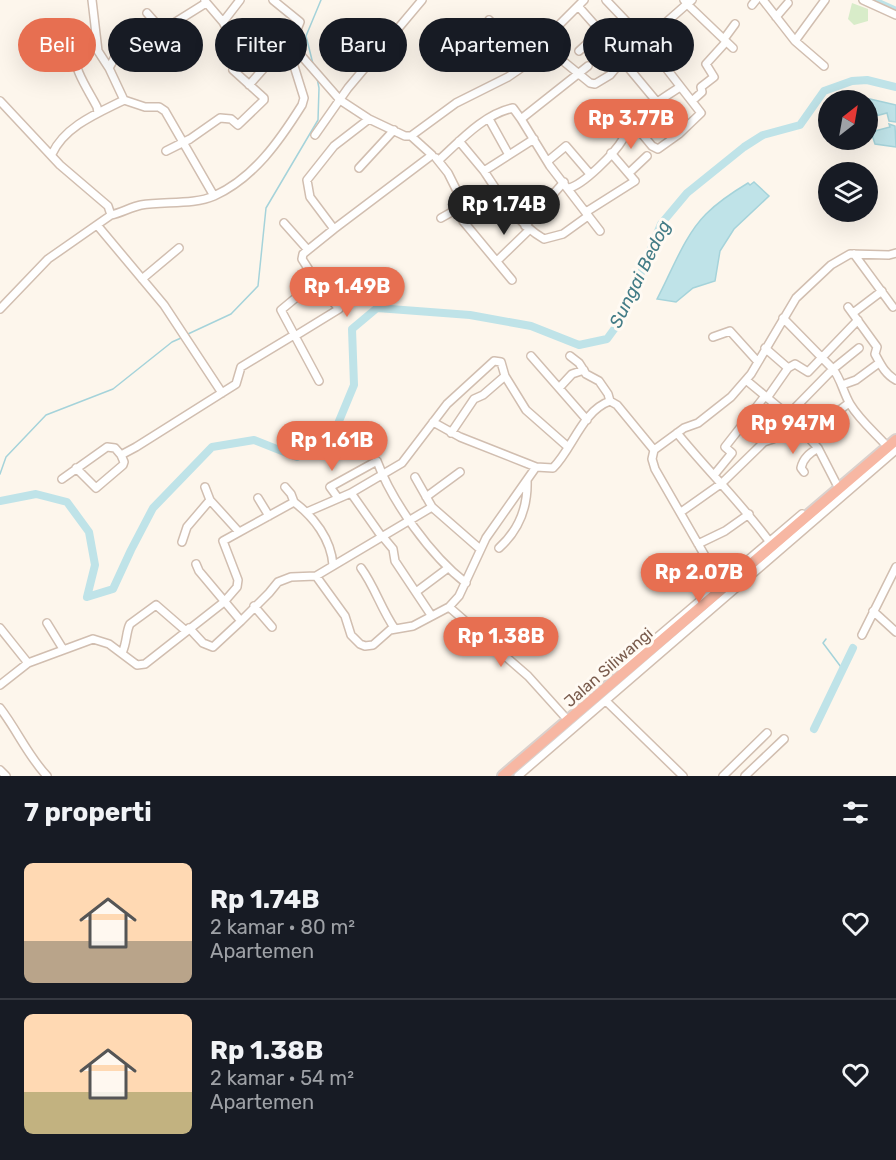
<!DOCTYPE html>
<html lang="id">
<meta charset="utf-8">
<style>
body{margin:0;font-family:Rubik,sans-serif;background:#242831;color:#f1f3f6;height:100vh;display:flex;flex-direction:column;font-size:22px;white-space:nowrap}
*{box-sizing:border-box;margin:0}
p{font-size:20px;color:#9ea1a6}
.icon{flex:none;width:33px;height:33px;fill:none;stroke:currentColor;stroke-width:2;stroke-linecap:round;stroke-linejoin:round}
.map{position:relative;height:776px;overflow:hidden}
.drawer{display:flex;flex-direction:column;background:#171b24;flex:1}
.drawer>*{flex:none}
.hud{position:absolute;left:18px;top:18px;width:861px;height:54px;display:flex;gap:12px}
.needle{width:39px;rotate:31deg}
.tools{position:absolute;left:818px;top:90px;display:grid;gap:12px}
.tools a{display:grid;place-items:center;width:60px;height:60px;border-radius:50%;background:#171b24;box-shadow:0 6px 24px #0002;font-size:30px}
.price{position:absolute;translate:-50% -51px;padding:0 14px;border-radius:21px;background:#e76f51;color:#fff;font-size:20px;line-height:39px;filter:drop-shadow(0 2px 3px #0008)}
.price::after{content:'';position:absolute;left:50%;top:36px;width:18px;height:14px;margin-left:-9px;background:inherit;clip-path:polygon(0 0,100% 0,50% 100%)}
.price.active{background:#222;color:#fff}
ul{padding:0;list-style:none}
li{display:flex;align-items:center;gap:18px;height:150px;padding:0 24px}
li+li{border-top:2px solid #363941}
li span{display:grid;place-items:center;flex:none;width:168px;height:120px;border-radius:9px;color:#555}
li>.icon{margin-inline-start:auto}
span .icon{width:72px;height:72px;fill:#fffc;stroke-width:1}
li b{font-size:26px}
h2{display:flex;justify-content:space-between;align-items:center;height:72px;padding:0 24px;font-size:26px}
.tag{padding:0 21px;border-radius:27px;background:#171b24;box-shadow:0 6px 24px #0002;font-size:21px;line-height:54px}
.tag.active{background:#e76f51;color:#fff}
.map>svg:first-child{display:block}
.green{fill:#d8ecc9}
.water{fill:#bfe3e8;stroke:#a5d3da;stroke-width:1.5}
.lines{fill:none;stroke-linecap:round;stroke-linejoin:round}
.stream{stroke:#a5d3da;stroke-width:1.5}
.canal{stroke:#bfe3e8;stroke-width:4.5}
.river{stroke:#bfe3e8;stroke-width:8}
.minor-casing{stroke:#d1beb0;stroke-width:10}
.highway-casing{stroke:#dad1cd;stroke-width:14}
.minor{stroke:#fff;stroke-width:7}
.highway{stroke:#f7b7a3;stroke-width:10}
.labels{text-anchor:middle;stroke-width:6;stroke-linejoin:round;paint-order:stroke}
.street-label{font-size:16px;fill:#7a5c4d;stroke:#fffaf3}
.water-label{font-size:18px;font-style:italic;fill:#437c86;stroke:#fffaf3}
</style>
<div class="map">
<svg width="896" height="776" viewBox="0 0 896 776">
<rect width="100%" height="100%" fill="#fdf6ec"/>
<path class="green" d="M852 3 868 9V21L854 25 848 19Z"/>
<path class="water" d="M870 99 896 105V122L889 121 887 113 868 118 867 100H865Z
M889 124 895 126 896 147 875 144 871 132 890 127Z
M754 182 769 196 734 229 720 251 715 281 693 288 676 302 657 299C672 271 684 236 706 214 719 201 733 192 748 183L750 185Z"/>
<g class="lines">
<path class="stream" d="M313 64 306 36 321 0
M188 334 231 314 258 286 266 208 318 120 319 88 317 78
M0 474 6 457 46 415 113 389 172 342 181 338
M826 639 823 643 841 667"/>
<path class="canal" d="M876 0 896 9"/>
<path class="river" d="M0 501 36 494 67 502 89 532 95 565 87 597 113 589 131 550 153 508 212 447 254 440 297 457 332 438 354 385 352 329 377 308 470 315 531 326 579 345 607 339 623 317 661 224 687 193 744 147 763 135 800 125 824 91 852 81 867 80 896 87
M814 729 853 648"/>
<defs>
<path id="minor" d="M92 0 98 51 109 68
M684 0 687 4 692 0
M763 0 795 41 824 66
M863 0 896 15
M205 1 223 22 234 43 245 53
M206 3 166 28 141 37 115 57 109 68 124 100 145 107H159L165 111 214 196
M752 5 756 0
M578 6 624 58
M147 13 162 30
M776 17 788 3
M489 20 529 60
M223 22 240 0
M95 36 75 50C72 68 89 91 97 107L98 113
M724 39 735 24
M795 41 825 0
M541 43 590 83 595 84 610 75 624 58 645 41 606 0
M579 51 601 31
M622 60 657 102
M249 85 281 49
M0 101 60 165 108 206 111 215 48 259 0 309
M692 101 702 92 701 87 714 77 706 64 726 42
M489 119 509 155
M521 119 550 166 600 231
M633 123 652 146 658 149 679 134 701 113 645 41 687 4 733 48
M315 135 348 88 422 0
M459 141 484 171 534 139
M166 151 190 139 220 118 231 119 238 125 264 100V98L233 70 245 53C261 48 284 45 299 53L340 100 369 119 405 136H411L456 103 508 77 524 66 541 43 584 0
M52 154C65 126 98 113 124 100
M436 158 448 173 458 193 457 209 463 221 512 280
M439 160C460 141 484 114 513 108L521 119 588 66
M548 161 566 146 590 174
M359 168 394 130
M484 171C501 197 517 223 544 239L563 234 588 216
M629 173 647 156
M569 188C583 185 615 153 623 139 626 136 626 130 629 127 642 111 663 98 680 87
M586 212 635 181 611 153
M111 215C121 213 131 207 141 205 163 201 194 205 214 196 254 178 280 140 302 105L304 98 289 50 300 22 273 0
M441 218 457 209
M463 221 499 193
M284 223 308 250
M97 225 164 305 222 393
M525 226 564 182
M334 229 310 197 307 180 334 146 369 119
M854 254 893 307
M497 261 529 230
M142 279 179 248
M848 307 877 347 875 354C881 365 885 374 896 380
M853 313 882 291
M783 318 833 369C841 379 843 392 850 404 859 419 873 431 885 444
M295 336 339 309 316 281
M713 337 730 331 758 362
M765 348 788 368 795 364 808 372 858 320
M531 356 587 420
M570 356 579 363 586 374 599 381 608 394 610 401 617 405 654 450
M746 380 788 415 818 448 837 485
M319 381 281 310 316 281 302 259 303 254 334 229 432 155 411 136
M842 385 856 380 879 363
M559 388 572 374 584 370
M767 398 788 368
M788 415 833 369 859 348
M829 418 849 403
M433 422 460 437 536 467
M451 433 474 399 483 395 505 376
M677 433C707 470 741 503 769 541
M654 450 684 428 698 423 731 397 751 374 796 298 831 265 850 254 889 255 896 253
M654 450 652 459 655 469 720 582
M76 468 96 488 123 465 124 462 121 455
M804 472 801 468C803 458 810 453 818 448
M714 475 732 453 725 447 765 396
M415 477 432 507
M62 479 107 447 115 448 121 455 136 447 236 384 241 367 294 335
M205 487 210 500 239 532
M285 487 291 494 294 502
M351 493 382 537
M426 497 460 472
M258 498 269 516
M338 498 330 487 377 461C392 502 431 556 466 583
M307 512 351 493 402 463 447 404 494 361 501 362 505 376 526 410 568 447
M681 512 722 483 764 442 773 439 792 419
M383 537 393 549 395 561 431 615
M182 542 187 527 210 500
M698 544 725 531 749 514
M499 548C519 530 528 507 527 480
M196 564 199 571 241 621 269 593 278 582 291 577 316 576 432 507 480 549
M361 568C375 587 381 609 395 629
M316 576 345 616 351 635 360 644 365 646 373 645 390 630 413 626 449 607 459 596 486 538 536 467 553 468C573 448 582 411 610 401
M416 592 448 568
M254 606 272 627
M449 607 528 676 565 717
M873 611 896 632
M47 623 63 649
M0 628 28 663
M189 628 203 643 213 647 241 621
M862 635 896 567
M122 653C127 643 126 631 130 624L156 605 186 631
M621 668 802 514
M0 685 28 663 93 639 109 644 137 665 145 664 224 602 237 587 238 580 223 541 294 502C314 517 331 539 333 565
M606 701 683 776
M0 708C17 730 28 756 47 776
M0 770 6 776
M518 776 896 450
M723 776 767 733
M745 776 784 739"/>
<path id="highway" d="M503 776 896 440"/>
</defs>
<use href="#minor" class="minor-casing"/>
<use href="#highway" class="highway-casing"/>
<use href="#minor" class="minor"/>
<use href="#highway" class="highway"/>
</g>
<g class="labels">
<g class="street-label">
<text transform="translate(608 667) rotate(-41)" y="6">Jalan Siliwangi</text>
</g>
<g class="water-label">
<text transform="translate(640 274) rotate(-64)" y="6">Sungai Bedog</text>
</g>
</g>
</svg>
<div class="tools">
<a><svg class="needle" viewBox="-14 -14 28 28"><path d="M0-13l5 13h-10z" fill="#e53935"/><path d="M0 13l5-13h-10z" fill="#9ea1a6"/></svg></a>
<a><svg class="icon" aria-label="layers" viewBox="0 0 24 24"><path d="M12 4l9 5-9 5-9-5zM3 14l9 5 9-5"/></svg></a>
</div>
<b class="price" style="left:631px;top:150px">Rp 3.77B</b>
<b class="price active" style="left:504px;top:236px">Rp 1.74B</b>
<b class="price" style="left:347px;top:318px">Rp 1.49B</b>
<b class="price" style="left:793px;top:455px">Rp 947M</b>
<b class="price" style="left:332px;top:472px">Rp 1.61B</b>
<b class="price" style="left:699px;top:604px">Rp 2.07B</b>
<b class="price" style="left:501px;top:668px">Rp 1.38B</b>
<div class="hud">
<a class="tag active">Beli</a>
<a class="tag">Sewa</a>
<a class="tag">Filter</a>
<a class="tag">Baru</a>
<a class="tag">Apartemen</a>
<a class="tag">Rumah</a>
</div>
</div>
<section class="drawer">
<h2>7 properti<svg class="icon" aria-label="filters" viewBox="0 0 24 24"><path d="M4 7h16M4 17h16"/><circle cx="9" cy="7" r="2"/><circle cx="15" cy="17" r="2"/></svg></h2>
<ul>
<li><span style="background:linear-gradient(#ffd9b3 65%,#b9a48a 0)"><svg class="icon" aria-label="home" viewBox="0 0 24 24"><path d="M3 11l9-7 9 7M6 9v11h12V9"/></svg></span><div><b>Rp 1.74B</b><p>2 kamar · 80 m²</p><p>Apartemen</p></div><svg class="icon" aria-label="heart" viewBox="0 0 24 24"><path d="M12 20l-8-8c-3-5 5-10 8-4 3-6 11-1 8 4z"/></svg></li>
<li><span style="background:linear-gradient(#ffd9b3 65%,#c2b280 0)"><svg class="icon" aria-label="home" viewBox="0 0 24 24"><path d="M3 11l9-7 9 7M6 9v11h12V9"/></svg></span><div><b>Rp 1.38B</b><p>2 kamar · 54 m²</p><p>Apartemen</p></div><svg class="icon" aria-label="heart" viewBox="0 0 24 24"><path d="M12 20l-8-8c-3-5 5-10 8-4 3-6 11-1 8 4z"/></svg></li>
</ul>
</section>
